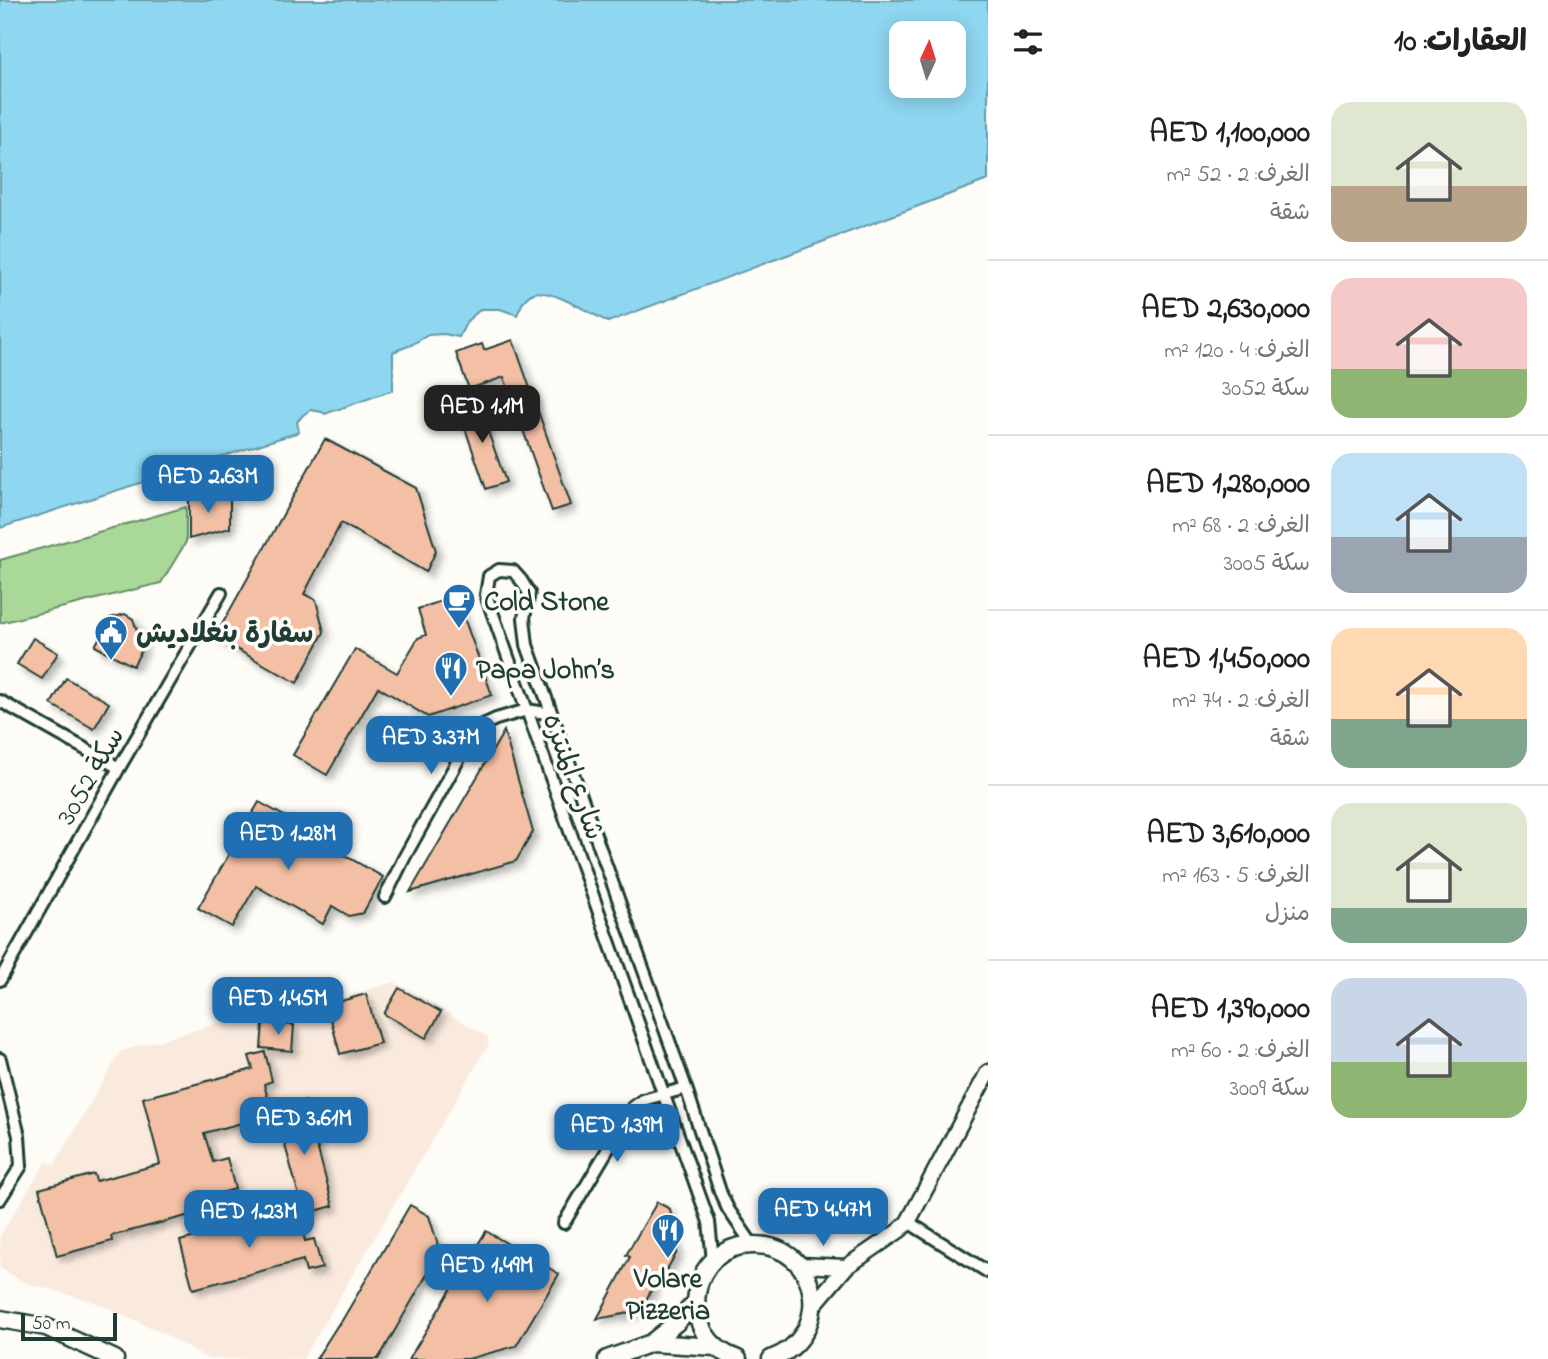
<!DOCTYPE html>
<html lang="ar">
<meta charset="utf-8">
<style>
body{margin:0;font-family:"Indie Flower","Playpen Sans Arabic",sans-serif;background:#f6f6f6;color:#202124;direction:rtl;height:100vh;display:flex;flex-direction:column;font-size:26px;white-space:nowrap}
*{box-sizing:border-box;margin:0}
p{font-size:23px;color:#757577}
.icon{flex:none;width:38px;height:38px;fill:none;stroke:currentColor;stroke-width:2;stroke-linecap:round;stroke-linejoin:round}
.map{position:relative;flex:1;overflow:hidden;direction:ltr}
.sheet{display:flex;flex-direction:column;background:#fff;width:560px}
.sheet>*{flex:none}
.needle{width:46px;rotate:4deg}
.fabs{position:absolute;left:889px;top:21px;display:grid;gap:14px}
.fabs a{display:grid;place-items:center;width:77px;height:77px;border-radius:14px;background:#fff;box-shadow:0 4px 18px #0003;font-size:35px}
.scale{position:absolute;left:21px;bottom:18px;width:96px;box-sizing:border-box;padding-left:7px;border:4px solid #1f3d34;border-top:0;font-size:19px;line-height:24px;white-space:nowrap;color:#1f3d34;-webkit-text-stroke:5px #fdfcf7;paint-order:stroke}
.price{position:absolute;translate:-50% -60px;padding:0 16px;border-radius:14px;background:#1f6fb2;color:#fff;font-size:23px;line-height:46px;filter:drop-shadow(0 2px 4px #0008)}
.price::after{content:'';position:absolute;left:50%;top:42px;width:21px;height:16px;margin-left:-10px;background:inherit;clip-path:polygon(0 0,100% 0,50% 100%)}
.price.selected{background:#222;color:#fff}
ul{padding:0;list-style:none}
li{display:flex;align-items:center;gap:21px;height:175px;padding:0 21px}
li+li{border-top:2px solid #e0e0e0}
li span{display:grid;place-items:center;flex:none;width:196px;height:140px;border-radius:21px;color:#555}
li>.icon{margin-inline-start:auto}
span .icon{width:84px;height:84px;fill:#fffc;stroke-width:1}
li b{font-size:30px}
h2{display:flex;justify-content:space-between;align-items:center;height:84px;padding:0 21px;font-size:30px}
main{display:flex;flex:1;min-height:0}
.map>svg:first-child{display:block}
.built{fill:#faeade}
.green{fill:#a9d898;stroke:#648a66;stroke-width:2}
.water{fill:#8fd6f0;stroke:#6299a5;stroke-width:2;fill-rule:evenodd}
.building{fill:#f4c0a5;stroke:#1f3d34;stroke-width:2;filter:url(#shadow)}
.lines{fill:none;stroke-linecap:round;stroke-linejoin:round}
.minor-casing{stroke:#1f3d34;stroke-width:16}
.tertiary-casing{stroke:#1f3d34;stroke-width:19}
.secondary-casing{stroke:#1f3d34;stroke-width:21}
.minor{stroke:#fdfcf7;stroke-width:10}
.tertiary{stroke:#fdfcf7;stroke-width:14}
.secondary{stroke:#fdfcf7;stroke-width:16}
.labels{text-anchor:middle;stroke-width:7;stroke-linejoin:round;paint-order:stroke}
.poi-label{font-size:28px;font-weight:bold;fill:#1f3d34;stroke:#fdfcf7;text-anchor:start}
.street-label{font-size:28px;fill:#1f3d34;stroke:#fdfcf7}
</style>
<main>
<section class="sheet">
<h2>العقارات: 10<svg class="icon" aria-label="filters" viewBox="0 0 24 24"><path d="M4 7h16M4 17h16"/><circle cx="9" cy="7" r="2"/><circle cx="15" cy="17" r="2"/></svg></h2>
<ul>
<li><span style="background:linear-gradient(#dfe7d0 60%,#b9a48a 0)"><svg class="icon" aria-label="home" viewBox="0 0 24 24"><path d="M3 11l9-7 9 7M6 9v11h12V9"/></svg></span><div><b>AED 1,100,000</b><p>الغرف: 2 · 52 m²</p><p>شقة</p></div></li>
<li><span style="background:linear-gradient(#f6c9c9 65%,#8fb573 0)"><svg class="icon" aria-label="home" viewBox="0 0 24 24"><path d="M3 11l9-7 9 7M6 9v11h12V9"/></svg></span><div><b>AED 2,630,000</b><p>الغرف: 4 · 120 m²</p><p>سكة 3052</p></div></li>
<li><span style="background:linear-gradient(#bfe0f5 60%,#9aa5b1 0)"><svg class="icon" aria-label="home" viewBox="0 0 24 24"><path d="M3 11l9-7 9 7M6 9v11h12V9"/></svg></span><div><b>AED 1,280,000</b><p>الغرف: 2 · 68 m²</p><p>سكة 3005</p></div></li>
<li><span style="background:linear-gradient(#ffd9b3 65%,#7fa58c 0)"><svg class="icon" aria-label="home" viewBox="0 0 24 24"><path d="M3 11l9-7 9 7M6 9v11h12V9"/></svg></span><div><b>AED 1,450,000</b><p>الغرف: 2 · 74 m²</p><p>شقة</p></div></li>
<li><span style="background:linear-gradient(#dfe7d0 75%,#7fa58c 0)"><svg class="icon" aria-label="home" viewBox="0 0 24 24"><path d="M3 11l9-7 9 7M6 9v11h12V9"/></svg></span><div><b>AED 3,610,000</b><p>الغرف: 5 · 163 m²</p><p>منزل</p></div></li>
<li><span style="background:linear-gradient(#c9d6e8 60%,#8fb573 0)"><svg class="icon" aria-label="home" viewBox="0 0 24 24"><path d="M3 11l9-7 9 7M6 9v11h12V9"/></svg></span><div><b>AED 1,390,000</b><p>الغرف: 2 · 60 m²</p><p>سكة 3009</p></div></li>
</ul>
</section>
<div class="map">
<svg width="988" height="1359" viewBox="0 0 988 1359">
<defs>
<filter id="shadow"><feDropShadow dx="5" dy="5" stdDeviation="3.5" flood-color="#0004"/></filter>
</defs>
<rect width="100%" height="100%" fill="#fdfcf7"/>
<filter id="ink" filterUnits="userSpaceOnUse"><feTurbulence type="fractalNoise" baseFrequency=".0143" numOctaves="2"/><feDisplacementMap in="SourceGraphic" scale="14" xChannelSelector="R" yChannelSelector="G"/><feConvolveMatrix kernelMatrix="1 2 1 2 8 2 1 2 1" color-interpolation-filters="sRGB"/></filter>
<g filter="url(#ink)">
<path class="built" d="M395 982 488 1037 489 1044 303 1359H208L159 1331 94 1302 23 1282 0 1268V1236L46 1161 54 1165 121 1051 291 1003 299 1009Z"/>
<path class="green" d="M186 507V542L161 583 0 623V560Z"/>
<path class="water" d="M0 0H988V180L608 322C592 314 550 288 534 293 524 296 521 307 517 315L500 309H481L467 321 459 337 444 334 428 335 411 345 393 352V390L325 414 322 412 310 410 303 415 297 422 299 432 0 528ZM901 33H954V86H901Z"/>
<path class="building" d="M513 340 571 505 552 511 504 377 469 389 456 353 482 344 484 350Z
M477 401 506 482 486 489 458 408Z
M325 439 416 488 436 551 426 572 341 523 304 594 316 600 324 632 297 683 215 637Z
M189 492 230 499V528L189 539Z
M456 596 492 695 428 717 378 687 327 775 293 755 355 649 397 673 418 638 426 635 418 609Z
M125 614 133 619 143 648 133 666 95 646 110 618Z
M33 638 58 653 42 679 17 664Z
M66 678 109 703 94 729 51 704Z
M504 731 533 832 516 861 410 892Z
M259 802 293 821 291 825 383 877 363 913 349 916 332 906 323 924 256 886 232 927 198 908Z
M399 988 441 1012 426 1038 384 1014Z
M366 994 380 1043 340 1054 327 1005Z
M263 1023 294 1025 292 1051 261 1048Z
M265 1052 272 1081 264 1084 272 1115 204 1133 213 1162 227 1158 235 1189 221 1193 224 1206 111 1236 112 1241 57 1256 39 1189 94 1174 96 1181 160 1164 143 1098 253 1069 249 1056Z
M305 1101 333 1206 304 1214 275 1109Z
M657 1202 670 1209 677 1252 663 1276 660 1274 640 1311 597 1319 630 1257 626 1255Z
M410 1205 429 1216 440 1252 383 1351 378 1359H316L339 1323 340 1324Z
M297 1210 305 1241 314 1239 322 1268 306 1272 303 1260 193 1289 180 1241Z
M486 1231 559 1274 516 1346 468 1359H409Z"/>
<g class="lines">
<defs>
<path id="minor" d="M0 701 119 768
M385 897 404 858 472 735 483 725 496 719 527 710 552 714
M0 980 119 768 221 593
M0 1059 19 1136 21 1166 0 1199
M908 1222 988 1272
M564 1223 633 1107 643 1100 686 1088
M713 1261 709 1222 486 595 489 576 499 570 513 571 521 580 529 593 524 618 527 645 686 1088 721 1194 728 1209 752 1244"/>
<path id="tertiary" d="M799 1265 846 1267
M813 1306 846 1267 900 1230 908 1222 988 1072"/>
<path id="secondary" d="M0 1319 46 1327 115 1359
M651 1343 716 1347
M607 1359 651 1343 676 1323 695 1303
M738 1359C674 1338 687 1244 754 1245 821 1245 835 1336 771 1359"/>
</defs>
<use href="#minor" class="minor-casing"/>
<use href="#tertiary" class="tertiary-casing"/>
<use href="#secondary" class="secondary-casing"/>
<use href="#minor" class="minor"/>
<use href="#tertiary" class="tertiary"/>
<use href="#secondary" class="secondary"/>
</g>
</g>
<defs>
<symbol id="cafe-pin" viewBox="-11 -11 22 30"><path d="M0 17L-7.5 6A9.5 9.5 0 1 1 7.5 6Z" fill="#1f6fb2" stroke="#fdfcf7"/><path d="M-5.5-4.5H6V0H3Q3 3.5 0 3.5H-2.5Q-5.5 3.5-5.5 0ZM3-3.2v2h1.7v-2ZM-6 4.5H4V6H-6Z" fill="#fff"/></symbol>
<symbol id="civic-pin" viewBox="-11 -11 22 30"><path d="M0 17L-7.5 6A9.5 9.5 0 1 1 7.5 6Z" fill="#1f6fb2" stroke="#fdfcf7"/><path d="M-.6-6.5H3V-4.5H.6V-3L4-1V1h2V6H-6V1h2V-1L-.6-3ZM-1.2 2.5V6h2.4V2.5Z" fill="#fff"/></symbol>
<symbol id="restaurant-pin" viewBox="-11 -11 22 30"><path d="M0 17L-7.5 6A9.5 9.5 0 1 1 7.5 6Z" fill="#1f6fb2" stroke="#fdfcf7"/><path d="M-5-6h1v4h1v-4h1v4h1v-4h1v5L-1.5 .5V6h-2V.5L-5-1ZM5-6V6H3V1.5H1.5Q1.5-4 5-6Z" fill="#fff"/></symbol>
</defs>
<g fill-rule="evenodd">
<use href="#cafe-pin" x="440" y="581" width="38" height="52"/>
<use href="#civic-pin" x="92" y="613" width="38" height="52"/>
<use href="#restaurant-pin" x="432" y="649" width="38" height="52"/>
<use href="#restaurant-pin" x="649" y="1211" width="38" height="52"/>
</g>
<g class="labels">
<g class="poi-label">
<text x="484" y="610">Cold Stone</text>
<text x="136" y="642">سفارة بنغلاديش</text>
<text x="476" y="678">Papa John’s</text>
<text x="668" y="1287" text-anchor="middle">Volare<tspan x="668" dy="32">Pizzeria</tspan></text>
</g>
<g class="street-label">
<text transform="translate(89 775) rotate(-60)" y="10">سكة 3052</text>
<text transform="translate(575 776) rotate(70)" y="10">شارع المنتزه</text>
</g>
</g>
</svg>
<div class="fabs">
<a><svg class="needle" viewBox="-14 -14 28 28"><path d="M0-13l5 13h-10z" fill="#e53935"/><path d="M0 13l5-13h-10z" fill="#757577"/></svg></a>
</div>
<div class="scale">50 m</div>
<b class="price selected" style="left:482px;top:445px">AED 1.1M</b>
<b class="price" style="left:208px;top:515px">AED 2.63M</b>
<b class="price" style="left:431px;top:776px">AED 3.37M</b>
<b class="price" style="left:288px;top:872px">AED 1.28M</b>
<b class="price" style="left:278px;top:1037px">AED 1.45M</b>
<b class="price" style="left:304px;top:1157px">AED 3.61M</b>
<b class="price" style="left:617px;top:1164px">AED 1.39M</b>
<b class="price" style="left:823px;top:1248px">AED 4.47M</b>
<b class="price" style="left:249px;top:1250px">AED 1.23M</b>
<b class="price" style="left:487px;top:1304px">AED 1.49M</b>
</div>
</main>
